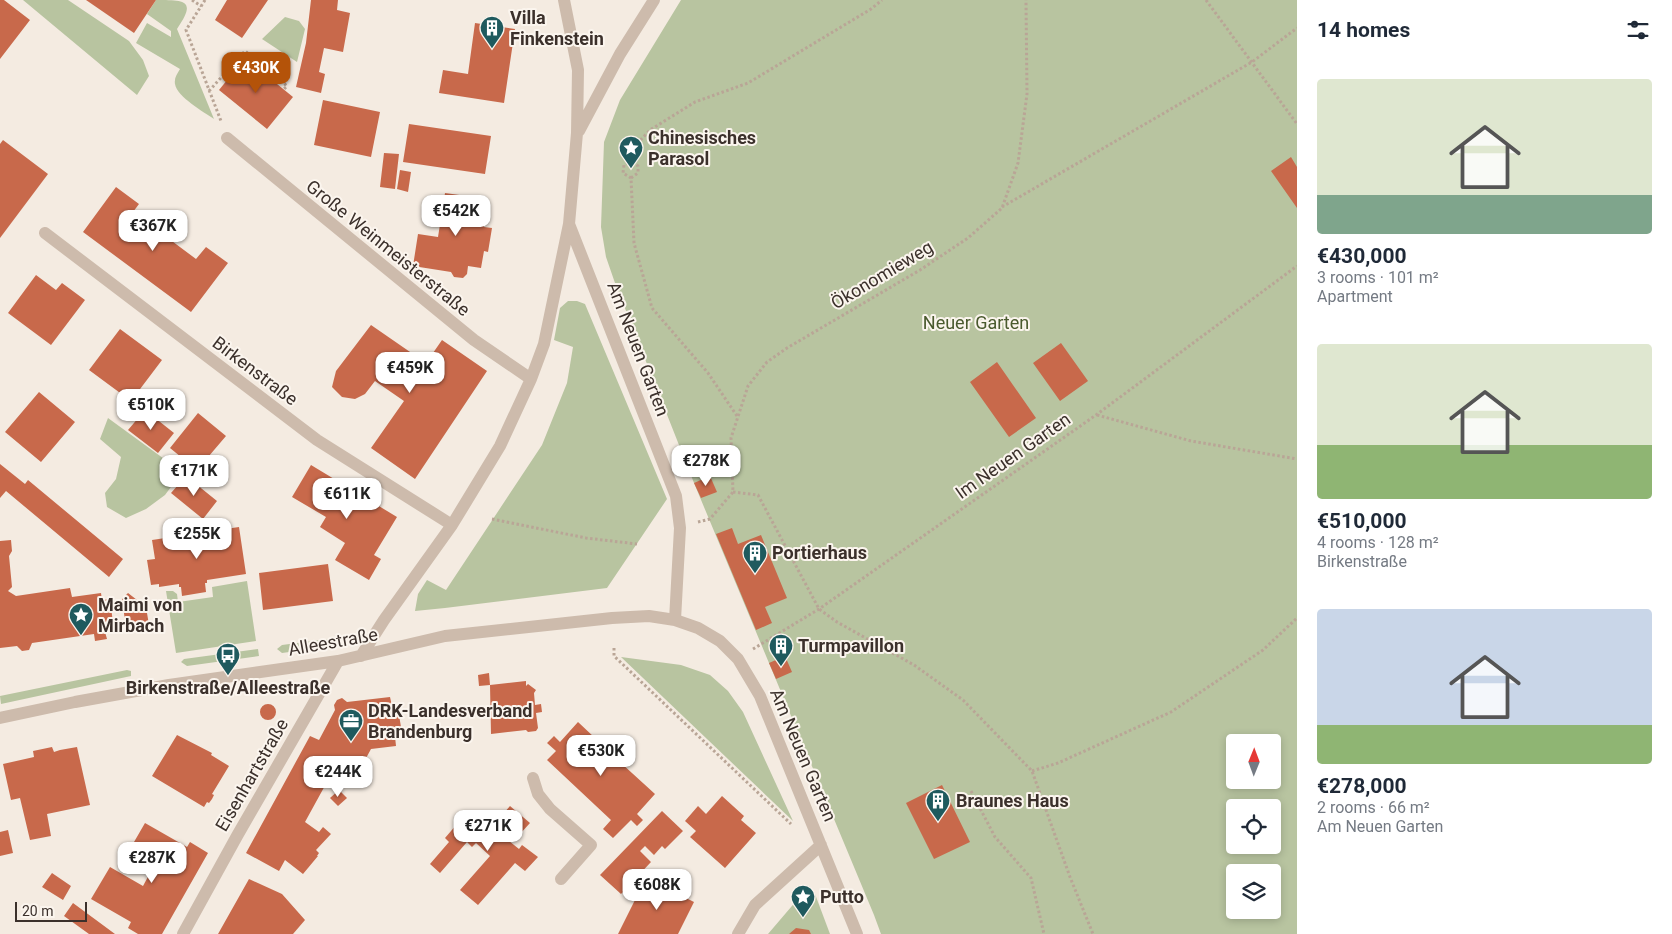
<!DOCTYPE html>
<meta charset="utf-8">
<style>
body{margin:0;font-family:Roboto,sans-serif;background:#f6f6f7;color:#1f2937;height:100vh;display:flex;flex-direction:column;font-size:19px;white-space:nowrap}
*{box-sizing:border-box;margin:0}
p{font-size:16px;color:#747a83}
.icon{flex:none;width:28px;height:28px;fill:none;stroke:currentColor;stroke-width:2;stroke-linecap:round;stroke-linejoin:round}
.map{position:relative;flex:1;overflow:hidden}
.panel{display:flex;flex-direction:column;background:#fff;width:375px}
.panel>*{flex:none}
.needle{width:32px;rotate:1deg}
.buttons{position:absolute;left:1226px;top:734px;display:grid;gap:10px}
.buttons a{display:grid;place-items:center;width:55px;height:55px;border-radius:5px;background:#fff;box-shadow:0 2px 8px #0003;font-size:25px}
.scale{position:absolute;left:15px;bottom:12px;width:72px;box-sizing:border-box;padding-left:5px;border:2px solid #3b302b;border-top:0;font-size:14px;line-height:18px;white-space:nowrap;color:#3b302b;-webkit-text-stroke:4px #fbf5ee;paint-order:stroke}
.price{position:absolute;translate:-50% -42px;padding:0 11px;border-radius:10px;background:#fff;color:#222;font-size:16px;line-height:32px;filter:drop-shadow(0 1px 2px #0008)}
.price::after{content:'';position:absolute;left:50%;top:30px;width:15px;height:11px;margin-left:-8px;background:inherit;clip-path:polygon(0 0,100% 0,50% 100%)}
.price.on{background:#b45309;color:#fff}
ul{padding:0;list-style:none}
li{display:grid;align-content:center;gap:10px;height:265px;padding:0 20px}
li span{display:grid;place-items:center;height:155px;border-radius:5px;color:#555}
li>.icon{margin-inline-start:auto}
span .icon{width:90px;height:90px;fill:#fffc;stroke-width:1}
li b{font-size:21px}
h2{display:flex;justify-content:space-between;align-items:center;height:60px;padding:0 20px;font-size:21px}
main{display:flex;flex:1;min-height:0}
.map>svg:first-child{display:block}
.green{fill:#b8c4a0;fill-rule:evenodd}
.building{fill:#c8694b}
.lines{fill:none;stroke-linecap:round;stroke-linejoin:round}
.path{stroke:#b9a596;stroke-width:3;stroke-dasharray:2.5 2.5;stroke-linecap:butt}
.minor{stroke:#cdbbac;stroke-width:12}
.labels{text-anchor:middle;stroke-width:4;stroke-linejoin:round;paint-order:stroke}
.poi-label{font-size:18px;font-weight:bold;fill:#3b302b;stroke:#fbf5ee;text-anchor:start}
.street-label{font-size:18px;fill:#3b302b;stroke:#fbf5ee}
.park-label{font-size:18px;fill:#4a5a2e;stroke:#fbf5ee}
</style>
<main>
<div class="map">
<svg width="1297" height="934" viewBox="0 0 1297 934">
<rect width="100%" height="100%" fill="#f4ebe1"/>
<path class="green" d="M23 0H68L129 41 143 60 149 76 137 95Z
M156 0C185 0 197 0 177 29L214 119C204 112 177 97 175 84 174 78 177 74 180 69L136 43 147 23 171 37V31L147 14Z
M681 0H1297V934H881L874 915 694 483 615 283 606 257 601 227 604 142 620 100ZM1235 742H1272V780H1235ZM1235 808H1272V845H1235ZM1235 872H1272V910H1235Z
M285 17 299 21 305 29 297 62 262 39Z
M568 301H577L585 304 667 499 607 588 445 608 415 611 418 594 427 580 446 590 542 445 567 383 573 347 554 340 560 308Z
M108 418 182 472 165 495 146 509 126 518 107 507 105 493 116 479 121 457 100 439Z
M247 581 256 641 176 653 166 591H173L177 594 178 602 213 597 212 587Z
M335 638 338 639V643L334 646 282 653 277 649 282 645Z
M258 649 259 656 187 666 181 662 184 659Z
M621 657 681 665 710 675 728 691 743 712 793 821Z
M127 670 131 671V676L1 704 0 696Z
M807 892 815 894 830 934H768L803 893Z"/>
<path class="building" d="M0 0H4L30 20 0 59Z
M86 0H156L134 33Z
M227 0H268L242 38 215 20Z
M311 0H338L337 10 350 13 343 52 324 48 319 72 325 74 321 93 296 87 306 43Z
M475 23 515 29 504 103 439 93 443 70 468 74Z
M245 58 293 97 267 129 219 90Z
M323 100 380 112 371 157 314 145Z
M409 124 491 136 485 174 403 162Z
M3 140 48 174 0 238V144Z
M384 153 399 154 395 189 380 187Z
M1291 157 1297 167V208L1271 171Z
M400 170 411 172 408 192 397 189Z
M116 187 139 204 133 212 196 259 206 247 228 263 191 312 83 232Z
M445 193 488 199 484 227 492 228 488 252 484 251 481 268 468 266 467 274 463 278 454 277 451 272 413 266 418 234 438 237Z
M36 275 56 290 62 283 85 300 51 345 8 313Z
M371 325 426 363 442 340 487 371 415 479 371 448 404 401 375 381 365 394 355 399 342 397 332 387 336 371Z
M120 329 162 360 131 401 89 370Z
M1061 343 1088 381 1060 401 1033 363Z
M997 362 1036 418 1009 437 970 382Z
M39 392 75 422 41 462 5 432Z
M145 410 174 433 158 453 128 430Z
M198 413 226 436 197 470 170 448Z
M0 464 25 484 28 480 123 559 109 577 6 491 0 498Z
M311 465 397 517 374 555 381 559 369 580 335 560 345 543 320 527 326 517 292 497Z
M186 476 217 501 203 519 171 493Z
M710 476 717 492 701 498 694 483Z
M239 527 246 574 207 580V583H205L206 592 182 596 181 587H179V584L159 587V584L151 585 147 560 155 559 152 540Z
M732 528 738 544 761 535 787 598 765 607 772 623 756 630 716 534Z
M11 540 12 551 9 556 12 587 8 591 16 596 70 588 72 597 101 593 102 600 110 599 114 631 105 632 107 639 95 641 94 634 32 643 29 650 22 651 17 646 0 648V541Z
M328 564 333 601 263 610 259 573Z
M128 593 146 607 149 625 126 628 122 599Z
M785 656 792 672 776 679 769 663Z
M489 673 490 685 479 686 478 675Z
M526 681V686L528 684 536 690 534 693 535 705 541 704 542 712 536 713 538 728 536 731 528 732 526 730 491 734 490 685Z
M390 697 392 706V716L399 715 401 727H394L396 746 371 749 352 784 333 771 305 822 319 832 323 827 331 834 316 850 319 853 317 856H318L303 874 285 860 279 871 246 853 310 736 319 740 335 710 334 705 337 700 342 698 347 702Z
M260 712a8 8 0 1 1 16 0a8 8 0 1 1-16 0Z
M578 722 611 753 617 748 627 757 621 763 655 794 637 814 643 820 637 826 631 820 613 838 603 829 611 820 547 760 556 751 547 743 554 736 560 742Z
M177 735 212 753 211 755 229 766 212 794 214 795 212 799 209 803 207 802 204 807 152 776Z
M52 747 54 752 60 750 77 747 90 805 47 814 51 836 30 840 20 798 11 800 3 764 34 757 33 751Z
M942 785 970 842 934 859 906 803Z
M339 790 347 798 338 806 330 798Z
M722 796 744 816 741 820 756 833 725 868 690 837 696 831 685 821 698 806 706 814Z
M510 806 530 823 519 835 516 833 509 841 519 849 522 845 538 857 525 871 515 863 478 905 460 890 490 856 476 843 472 847 467 842 440 873 430 864 449 842 445 838 463 817 484 836Z
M662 811 683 831 665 849 662 846 654 855 645 846 640 851 651 862 621 894 600 875Z
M145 823 187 847 190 842 208 853 162 934H138L128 928 131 922 91 899 110 867 143 886 150 873 145 867 150 858 158 859 161 853 145 844 143 848 134 842Z
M8 830 13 853 0 856V832Z
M52 873 71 886 63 900 42 887Z
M646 878 694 902 678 934H618Z
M249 879 282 894 305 920 293 934H218Z
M73 903 115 934H89L64 916Z
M796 928 809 930 811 934H789Z"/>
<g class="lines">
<path class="path" d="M192 0 201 6
M205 0 186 30 221 121
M1206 0 1297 124
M209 91 245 51 287 86 284 89
M631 178 638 173V166L632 161
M1002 207 1252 62 1297 28
M1097 415 1191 441 1297 459
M737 416 708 373 652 308 634 243 631 178 623 173 624 165 632 161 635 146 650 130 695 102 748 83 871 9 882 0
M733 492 758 495 819 609 837 622 914 665 963 700 1032 771 1070 877 1093 934
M492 519 586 538 637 544
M698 522 710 519 733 492 731 438 748 386 767 362 787 348 920 270 968 238 1002 208 1018 163 1027 94 1026 0
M614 648V656L791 824
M753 649 819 609 1096 415 1297 266
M1032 771 1058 763 1171 712 1263 650 1297 618
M971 791 995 837 1031 878 1044 934"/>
<path class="minor" d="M579 131 620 54 654 0
M227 138 474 340 531 379
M569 224 676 496 680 528 675 620
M45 233 317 440 452 525
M361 656 384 620 452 525 500 446 531 379 544 344 569 224 577 133 578 70 564 0
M0 718 75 702 169 685 338 661 445 636 612 618 649 616 675 620 698 628 720 641 738 659 760 696 857 934
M533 778 538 794 550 809 591 845 561 879
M183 934 237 836 338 661
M738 934 755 905 821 845"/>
</g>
<defs>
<symbol id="building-pin" viewBox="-11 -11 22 30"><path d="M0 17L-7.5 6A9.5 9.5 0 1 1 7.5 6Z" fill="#1f5a5e" stroke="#fbf5ee"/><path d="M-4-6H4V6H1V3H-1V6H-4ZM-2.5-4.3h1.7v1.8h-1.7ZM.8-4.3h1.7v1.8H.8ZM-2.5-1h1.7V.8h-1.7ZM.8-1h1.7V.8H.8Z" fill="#fff"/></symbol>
<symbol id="sight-pin" viewBox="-11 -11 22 30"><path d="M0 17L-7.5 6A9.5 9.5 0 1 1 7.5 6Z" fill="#1f5a5e" stroke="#fbf5ee"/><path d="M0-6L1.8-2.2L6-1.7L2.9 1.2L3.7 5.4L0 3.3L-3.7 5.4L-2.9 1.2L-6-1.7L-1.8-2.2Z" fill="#fff"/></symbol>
<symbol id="bus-pin" viewBox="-11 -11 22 30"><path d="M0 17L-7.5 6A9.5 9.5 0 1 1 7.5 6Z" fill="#1f5a5e" stroke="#fbf5ee"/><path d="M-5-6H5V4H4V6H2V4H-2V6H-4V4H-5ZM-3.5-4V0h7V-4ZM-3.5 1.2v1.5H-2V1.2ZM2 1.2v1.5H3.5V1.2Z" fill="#fff"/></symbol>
<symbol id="office-pin" viewBox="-11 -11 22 30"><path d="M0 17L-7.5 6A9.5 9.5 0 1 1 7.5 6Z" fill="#1f5a5e" stroke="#fbf5ee"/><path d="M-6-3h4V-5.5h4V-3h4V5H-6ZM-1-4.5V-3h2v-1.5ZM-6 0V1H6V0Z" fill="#fff"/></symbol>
</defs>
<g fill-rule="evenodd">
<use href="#building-pin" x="478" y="14" width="28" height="38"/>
<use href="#sight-pin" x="617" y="134" width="28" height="38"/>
<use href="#building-pin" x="741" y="539" width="28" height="38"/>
<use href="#sight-pin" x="67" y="601" width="28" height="38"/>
<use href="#building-pin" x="767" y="632" width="28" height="38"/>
<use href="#bus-pin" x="214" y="641" width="28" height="38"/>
<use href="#office-pin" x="337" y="707" width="28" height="38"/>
<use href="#building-pin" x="924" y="787" width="28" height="38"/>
<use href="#sight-pin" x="789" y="883" width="28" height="38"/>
</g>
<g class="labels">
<g class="poi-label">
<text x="510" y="24">Villa<tspan x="510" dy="21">Finkenstein</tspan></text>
<text x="648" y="144">Chinesisches<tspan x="648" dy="21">Parasol</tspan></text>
<text x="772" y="559">Portierhaus</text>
<text x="98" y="611">Maimi von<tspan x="98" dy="21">Mirbach</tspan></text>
<text x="798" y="652">Turmpavillon</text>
<text x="228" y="694" text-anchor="middle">Birkenstraße/Alleestraße</text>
<text x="368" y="717">DRK-Landesverband<tspan x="368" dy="21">Brandenburg</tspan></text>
<text x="956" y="807">Braunes Haus</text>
<text x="820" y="903">Putto</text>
</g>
<g class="street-label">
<text transform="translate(388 248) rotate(39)" y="6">Große Weinmeisterstraße</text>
<text transform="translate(882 275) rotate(-31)" y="6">Ökonomieweg</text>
<text transform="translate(638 349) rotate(69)" y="6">Am Neuen Garten</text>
<text transform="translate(255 371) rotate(37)" y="6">Birkenstraße</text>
<text transform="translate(1013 456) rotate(-35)" y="6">Im Neuen Garten</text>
<text transform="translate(333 642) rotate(-10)" y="6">Alleestraße</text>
<text transform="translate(803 755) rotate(67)" y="6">Am Neuen Garten</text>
<text transform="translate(252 775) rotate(-60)" y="6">Eisenhartstraße</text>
</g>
<g class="park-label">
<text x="976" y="329">Neuer Garten</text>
</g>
</g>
</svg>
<div class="buttons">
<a><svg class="needle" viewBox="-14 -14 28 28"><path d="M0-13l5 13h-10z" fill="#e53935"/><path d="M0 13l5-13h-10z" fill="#747a83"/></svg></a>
<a><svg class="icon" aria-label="locate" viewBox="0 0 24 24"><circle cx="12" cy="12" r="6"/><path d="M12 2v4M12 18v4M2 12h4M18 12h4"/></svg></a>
<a><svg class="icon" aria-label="layers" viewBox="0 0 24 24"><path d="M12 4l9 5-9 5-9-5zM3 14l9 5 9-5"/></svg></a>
</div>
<div class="scale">20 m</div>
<b class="price on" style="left:256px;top:94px">€430K</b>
<b class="price" style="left:456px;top:237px">€542K</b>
<b class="price" style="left:153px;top:252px">€367K</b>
<b class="price" style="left:410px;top:394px">€459K</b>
<b class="price" style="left:151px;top:431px">€510K</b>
<b class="price" style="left:706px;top:487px">€278K</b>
<b class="price" style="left:194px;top:497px">€171K</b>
<b class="price" style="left:347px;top:520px">€611K</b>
<b class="price" style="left:197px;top:560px">€255K</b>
<b class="price" style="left:601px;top:777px">€530K</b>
<b class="price" style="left:338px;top:798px">€244K</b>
<b class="price" style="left:488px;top:852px">€271K</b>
<b class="price" style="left:152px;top:884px">€287K</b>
<b class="price" style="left:657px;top:911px">€608K</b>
</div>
<section class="panel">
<h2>14 homes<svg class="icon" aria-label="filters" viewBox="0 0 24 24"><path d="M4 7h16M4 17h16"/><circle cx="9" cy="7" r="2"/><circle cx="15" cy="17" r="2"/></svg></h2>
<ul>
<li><span style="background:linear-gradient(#dfe7d0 75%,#7fa58c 0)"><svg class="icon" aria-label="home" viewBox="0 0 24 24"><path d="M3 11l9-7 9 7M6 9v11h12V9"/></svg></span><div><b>€430,000</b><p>3 rooms · 101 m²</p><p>Apartment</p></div></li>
<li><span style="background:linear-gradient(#dfe7d0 65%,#8fb573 0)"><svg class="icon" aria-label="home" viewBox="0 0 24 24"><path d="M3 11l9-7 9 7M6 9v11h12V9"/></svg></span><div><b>€510,000</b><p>4 rooms · 128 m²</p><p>Birkenstraße</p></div></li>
<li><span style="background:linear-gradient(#c9d6e8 75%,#8fb573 0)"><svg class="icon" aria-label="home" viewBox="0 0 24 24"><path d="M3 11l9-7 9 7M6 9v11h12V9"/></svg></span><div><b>€278,000</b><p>2 rooms · 66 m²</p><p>Am Neuen Garten</p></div></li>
</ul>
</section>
</main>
